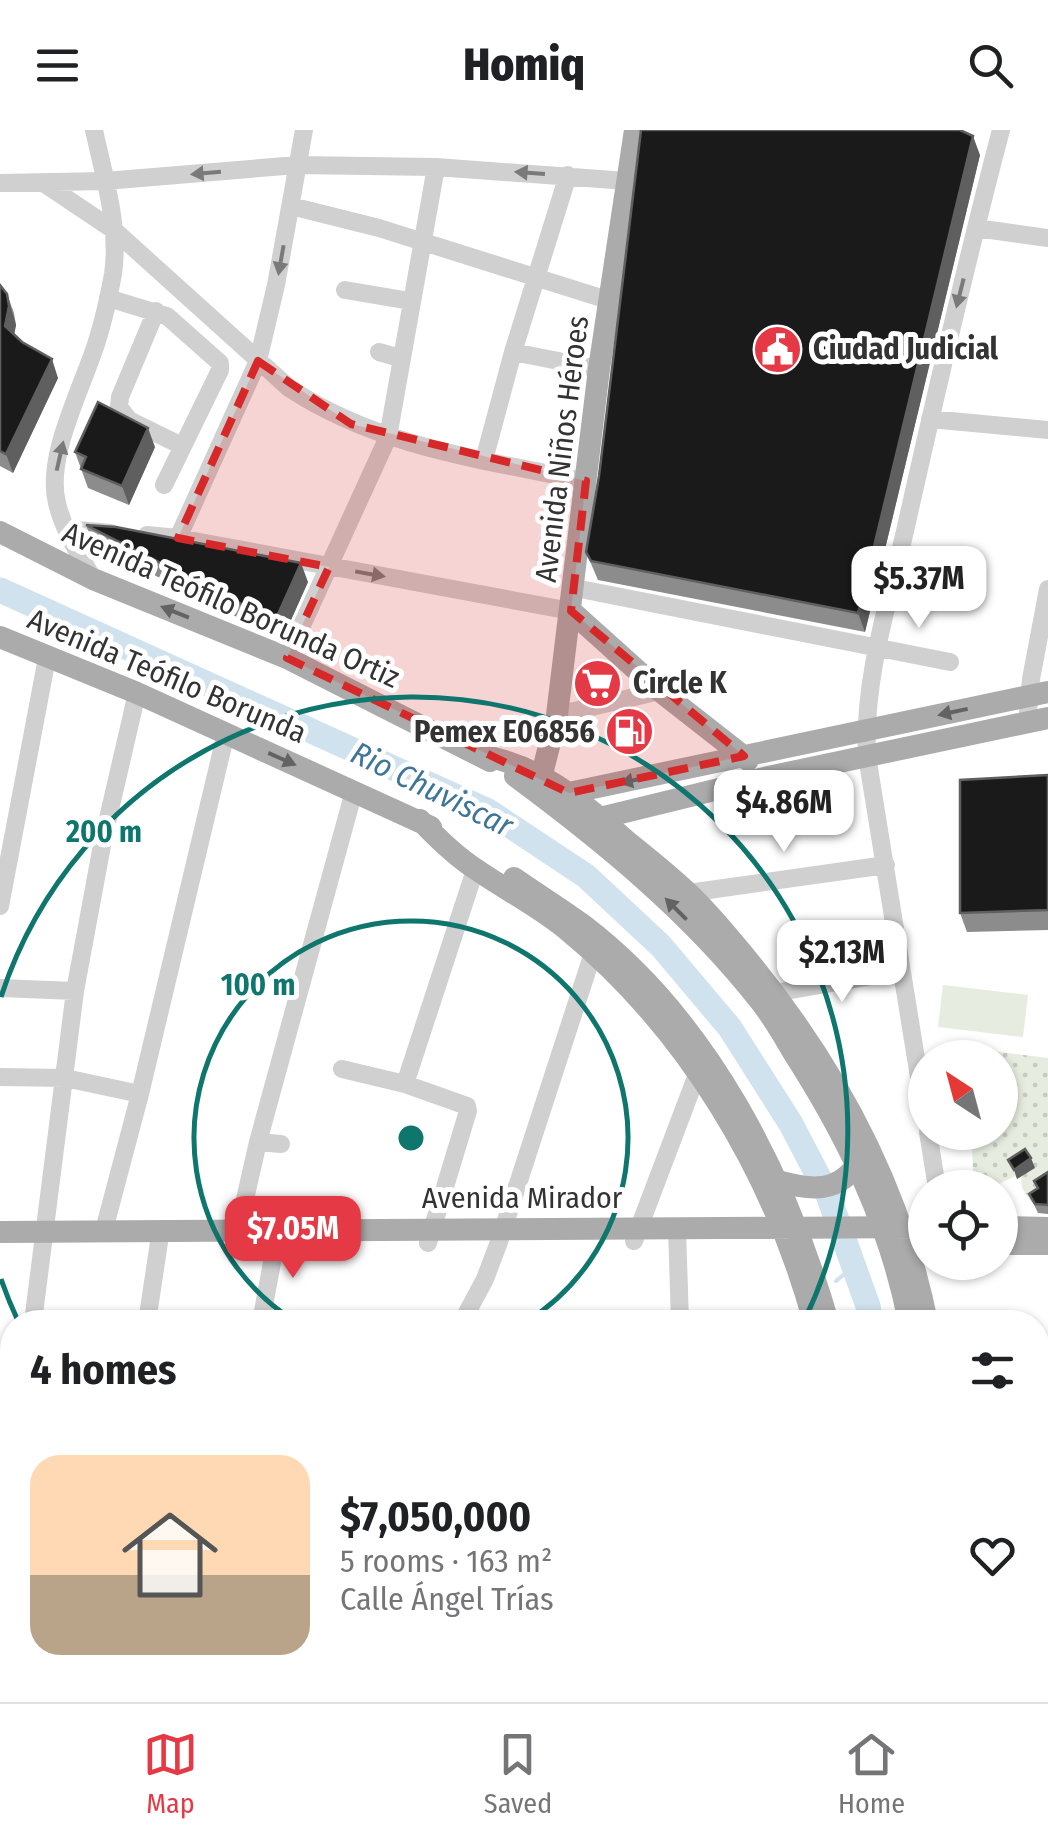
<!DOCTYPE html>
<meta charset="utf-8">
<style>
body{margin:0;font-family:"Fira Sans Condensed",sans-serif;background:#f2f2f2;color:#202124;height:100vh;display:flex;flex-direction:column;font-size:38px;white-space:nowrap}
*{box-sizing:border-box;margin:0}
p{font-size:32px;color:#757577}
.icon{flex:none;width:55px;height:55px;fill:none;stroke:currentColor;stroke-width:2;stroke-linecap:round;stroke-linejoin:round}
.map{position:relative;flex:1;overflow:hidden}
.drawer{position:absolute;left:0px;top:1180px;width:1050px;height:392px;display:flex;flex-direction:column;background:#fff;border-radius:40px 40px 0 0;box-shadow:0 2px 8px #0004}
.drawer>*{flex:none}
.needle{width:65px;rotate:324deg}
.fabs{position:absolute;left:908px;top:910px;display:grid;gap:20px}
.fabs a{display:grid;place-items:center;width:110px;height:110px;border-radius:50%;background:#fff;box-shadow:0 2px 8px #0004;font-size:50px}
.price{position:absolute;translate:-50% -85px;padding:0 22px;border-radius:20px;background:#fff;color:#222;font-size:32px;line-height:65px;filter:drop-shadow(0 2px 5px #0008)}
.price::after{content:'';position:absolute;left:50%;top:60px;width:30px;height:22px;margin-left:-15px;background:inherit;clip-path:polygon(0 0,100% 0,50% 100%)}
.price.selected{background:#e63946;color:#fff}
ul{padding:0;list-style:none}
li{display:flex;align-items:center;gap:30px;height:250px;padding:0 30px}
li+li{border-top:2px solid #e0e0e0}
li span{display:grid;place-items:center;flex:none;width:280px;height:200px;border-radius:30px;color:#555}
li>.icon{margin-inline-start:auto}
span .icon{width:120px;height:120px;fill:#fffc;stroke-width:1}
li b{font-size:42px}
h2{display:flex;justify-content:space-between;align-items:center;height:120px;padding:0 30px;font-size:42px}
header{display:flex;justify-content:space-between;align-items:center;height:130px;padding:0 30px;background:#fff;font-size:45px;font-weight:800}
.dock{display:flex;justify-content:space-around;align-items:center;height:140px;border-top:2px solid #e0e0e0;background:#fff;font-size:28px;color:#757577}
.dock a{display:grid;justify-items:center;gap:5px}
.dock .selected{color:#e63946}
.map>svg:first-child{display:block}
.grass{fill:url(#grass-dots)}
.pitch{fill:#e6ecdf}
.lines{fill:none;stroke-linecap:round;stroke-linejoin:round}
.stream{stroke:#cfe2ee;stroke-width:4}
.river{stroke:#cfe2ee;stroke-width:25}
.minor{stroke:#d0d0d0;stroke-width:18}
.major{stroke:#ababab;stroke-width:22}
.major-bridge{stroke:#ababab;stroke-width:22}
.wall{fill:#8c8c8c}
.shaded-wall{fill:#5f5f5f}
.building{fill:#1a1a1a;stroke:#5f5f5f;stroke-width:2.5}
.oneway{fill:#7a7a7a}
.oneway2{fill:#636363}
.marked{fill:#d62828;fill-opacity:0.2;stroke:#d62828;stroke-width:8;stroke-dasharray:20 12;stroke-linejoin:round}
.ring{fill:none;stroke:#0f766e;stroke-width:5}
.labels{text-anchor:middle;stroke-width:10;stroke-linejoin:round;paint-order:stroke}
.poi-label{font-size:30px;font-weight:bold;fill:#333;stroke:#fff;text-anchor:start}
.street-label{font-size:30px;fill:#333;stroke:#fff}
.water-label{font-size:32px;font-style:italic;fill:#3f7597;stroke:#fff}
.centre{fill:#0f766e;stroke:#fff;stroke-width:5}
.ring-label{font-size:30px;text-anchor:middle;font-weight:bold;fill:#0f766e;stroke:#fff;stroke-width:10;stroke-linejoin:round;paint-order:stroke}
</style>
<header><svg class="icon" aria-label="menu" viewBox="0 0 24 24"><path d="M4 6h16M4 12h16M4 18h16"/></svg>Homiq<svg class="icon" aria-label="search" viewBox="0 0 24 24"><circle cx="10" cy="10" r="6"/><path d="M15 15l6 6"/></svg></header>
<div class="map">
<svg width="1048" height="1572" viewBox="0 0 1048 1572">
<defs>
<pattern id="grass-dots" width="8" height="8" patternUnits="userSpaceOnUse" patternTransform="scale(2.5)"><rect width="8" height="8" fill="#e6ecdf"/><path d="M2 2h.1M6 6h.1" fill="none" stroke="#c6cbc0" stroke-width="1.8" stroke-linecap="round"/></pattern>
</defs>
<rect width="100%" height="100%" fill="#fff"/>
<path class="grass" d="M967 918 1048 928V1053L1042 1067 1032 1073 1022 1058 1021 1048 1017 1049 1015 1046 995 1056 974 1057 971 1003 1000 1002V928L967 927Z"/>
<path class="pitch" d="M943 855 1028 865 1023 907 938 897Z"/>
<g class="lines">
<path class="stream" d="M836 1151 854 1136
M795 1192 796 1191"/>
<path class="river" d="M0 460 488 681 586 746 661 816 730 898 791 994 828 1065 868 1176 871 1192
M901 1560V1572"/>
<path class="minor" d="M42 52 115 101 289 258C378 317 484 330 586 351
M0 53 105 51 297 35 436 37 627 51
M291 76 379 98 611 171
M976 98 1048 108
M345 160 410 171
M108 168 167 186 220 233V240L164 355
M156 181 120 267 119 277 129 290 182 316
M379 222 400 228
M513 222 599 239
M930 289 1048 300
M484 330 513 222 568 45
M66 399 111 403
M147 405 178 408 571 481
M178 408 258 231 276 155 304 0
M93 449C80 425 63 400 57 373 45 326 83 257 97 211 104 189 109 166 113 144 120 96 104 47 94 0
M575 458 950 532
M287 528 388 307 436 37
M557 585 660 561
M1027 593 1031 549 1048 459
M688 763 886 735
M0 776 47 528
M0 858 75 861
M774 863 901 841
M342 939 405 954 467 976 468 981 428 1113
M0 947 65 948 140 964
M405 954 475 740
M925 984 867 626C863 551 888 474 905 401 935 267 966 133 1001 0
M928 1002 937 1058
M258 1012 281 1014
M677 1098 680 1192
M104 1100 140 964 226 603
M238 1100 258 1012 354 661
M634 1111 698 942
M33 1192 75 861 103 710 137 563
M147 1192 161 1099
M261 1192 278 1100
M462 1192 485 1149 499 1112 593 823
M0 1359H12L0 1450
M1033 1560V1572
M91 1572 92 1560
M191 1572 193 1560
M344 1572 346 1560
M518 1572 526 1560
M561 1572 562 1560"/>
<path class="major" d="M0 402 93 449 287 528 490 631
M571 481 660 561 748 630
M0 507 137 563 431 697
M480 625C541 635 583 673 628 712 648 728 668 744 686 761 708 781 728 806 747 829 834 935 900 1057 927 1192
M542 644 557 585 599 239 635 0
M569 663 1048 562
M600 688 768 647 1048 588
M420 690C437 708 455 726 477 740 506 760 538 776 566 799 687 898 773 1042 814 1192
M762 1047C805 1058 838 1071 864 1024
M1000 1097 1048 1098
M0 1102 925 1097
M1000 1114H1048
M846 1560V1572
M866 1560 867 1572
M943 1560V1572
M960 1560V1572"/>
<path class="major-bridge" d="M515 646C604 712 691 783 760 871 773 887 783 905 793 922 847 1006 890 1094 909 1192
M514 748C537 764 561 779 583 795 708 890 786 1046 828 1192"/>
</g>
<path class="wall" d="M980 25 865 502 598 450 586 422Z
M0 155 7 164 14 183 16 195 14 205 58 248 13 343 0 336Z
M155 317 129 375 88 358 75 322Z
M86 395 308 452 282 510 93 414Z
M1048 645V800L967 802 960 783Z
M1048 1042V1084L1038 1083 1029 1064 1037 1059 1034 1051Z"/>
<path class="shaded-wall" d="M973 6 980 25 865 502 858 483Z
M7 164 16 195 12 215 5 196Z
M52 229 58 248 13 343 6 324Z
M148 298 155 317 129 375 122 356Z
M301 433 308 452 282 510 275 491Z
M1031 1028 1035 1038 1017 1049 1014 1040Z"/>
<path class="building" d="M641 0H960L973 6 858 483 591 431 586 422 599 346Z
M0 155 7 164 9 176 5 196 22 212 52 229 6 324 0 321Z
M98 272 148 298 122 356 81 339 86 327 75 322Z
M86 395 116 397 301 433 275 491Z
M1048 645V780L960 783V650Z
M1025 1019 1031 1028 1014 1040 1008 1030Z
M1048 1042V1075L1035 1074 1029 1064 1038 1058 1034 1051Z
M664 1560H687L709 1568 715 1572H635L641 1568Z"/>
<defs><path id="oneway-solid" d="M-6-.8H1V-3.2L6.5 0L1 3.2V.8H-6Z" transform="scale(2.5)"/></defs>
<g class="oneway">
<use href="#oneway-solid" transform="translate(206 43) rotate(175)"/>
<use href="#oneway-solid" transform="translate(530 43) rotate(-176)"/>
<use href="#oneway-solid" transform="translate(281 130) rotate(100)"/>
<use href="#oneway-solid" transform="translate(960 163) rotate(104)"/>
<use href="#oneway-solid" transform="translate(60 326) rotate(-77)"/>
<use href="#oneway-solid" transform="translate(370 444) rotate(10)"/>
</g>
<g class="oneway2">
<use href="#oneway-solid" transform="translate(175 482) rotate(-158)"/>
<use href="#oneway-solid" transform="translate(953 582) rotate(168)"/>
<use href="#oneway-solid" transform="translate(282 629) rotate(24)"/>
<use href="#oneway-solid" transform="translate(635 650) rotate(168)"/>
<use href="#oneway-solid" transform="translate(676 779) rotate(-135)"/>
</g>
<path class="marked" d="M258 231 351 294 586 351 571 481 744 626 569 663 287 528 329 437 178 408Z"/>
<g class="ring">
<path d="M296 1192A217 217 0 1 1 526 1192"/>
<path d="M18 1191A434 434 0 0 1 1 1149M1 867A434 434 0 1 1 804 1191"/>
</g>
<defs>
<symbol id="civic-disc" viewBox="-11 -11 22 22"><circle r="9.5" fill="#e63946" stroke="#fff"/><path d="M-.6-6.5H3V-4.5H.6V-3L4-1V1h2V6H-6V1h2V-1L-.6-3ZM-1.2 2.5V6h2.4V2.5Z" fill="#fff"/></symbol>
<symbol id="supermarket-disc" viewBox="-11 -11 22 22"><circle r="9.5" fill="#e63946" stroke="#fff"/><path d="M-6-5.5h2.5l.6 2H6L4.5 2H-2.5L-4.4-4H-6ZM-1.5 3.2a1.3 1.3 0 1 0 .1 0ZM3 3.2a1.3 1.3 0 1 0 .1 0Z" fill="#fff"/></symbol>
<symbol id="fuel-disc" viewBox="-11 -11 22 22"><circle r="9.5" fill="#e63946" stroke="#fff"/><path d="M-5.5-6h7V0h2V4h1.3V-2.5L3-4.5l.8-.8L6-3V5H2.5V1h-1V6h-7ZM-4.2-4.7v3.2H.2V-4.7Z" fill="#fff"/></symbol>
</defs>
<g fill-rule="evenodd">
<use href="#civic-disc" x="750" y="192" width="55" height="55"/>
<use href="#supermarket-disc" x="570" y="526" width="55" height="55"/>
<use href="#fuel-disc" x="602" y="574" width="55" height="55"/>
</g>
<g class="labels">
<g class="poi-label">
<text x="813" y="229">Ciudad Judicial</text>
<text x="633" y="563">Circle K</text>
<text x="595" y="612" text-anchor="end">Pemex E06856</text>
</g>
<g class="street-label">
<text transform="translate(562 319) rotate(-83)" y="10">Avenida Niños Héroes</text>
<text transform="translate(231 475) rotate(24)" y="10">Avenida Teófilo Borunda Ortiz</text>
<text transform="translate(167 546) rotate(23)" y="10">Avenida Teófilo Borunda</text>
<text x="522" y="1078">Avenida Mirador</text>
</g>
<g class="water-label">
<text transform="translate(432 659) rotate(26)" y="11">Rio Chuviscar</text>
</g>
</g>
<circle cx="411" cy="1008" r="15" class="centre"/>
<g class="ring-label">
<text x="104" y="712">200 m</text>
<text x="258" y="865">100 m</text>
</g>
</svg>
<div class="fabs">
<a><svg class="needle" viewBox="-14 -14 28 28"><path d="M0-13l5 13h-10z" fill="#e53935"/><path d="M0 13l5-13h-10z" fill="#757577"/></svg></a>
<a><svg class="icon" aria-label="locate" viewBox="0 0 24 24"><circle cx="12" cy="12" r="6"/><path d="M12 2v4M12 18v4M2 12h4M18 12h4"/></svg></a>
</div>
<b class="price" style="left:919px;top:501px">$5.37M</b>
<b class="price" style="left:784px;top:725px">$4.86M</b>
<b class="price" style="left:842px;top:875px">$2.13M</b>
<b class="price selected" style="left:293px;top:1151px">$7.05M</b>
<section class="drawer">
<h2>4 homes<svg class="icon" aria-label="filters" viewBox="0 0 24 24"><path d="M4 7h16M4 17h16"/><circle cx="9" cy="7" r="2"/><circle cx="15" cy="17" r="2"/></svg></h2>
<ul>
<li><span style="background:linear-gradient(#ffd9b3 60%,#b9a48a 0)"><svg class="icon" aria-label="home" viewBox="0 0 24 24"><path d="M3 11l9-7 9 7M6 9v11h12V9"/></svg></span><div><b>$7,050,000</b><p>5 rooms · 163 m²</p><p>Calle Ángel Trías</p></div><svg class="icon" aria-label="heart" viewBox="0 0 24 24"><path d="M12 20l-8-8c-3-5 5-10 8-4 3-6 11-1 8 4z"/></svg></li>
</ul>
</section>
</div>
<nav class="dock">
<a class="selected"><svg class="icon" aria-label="map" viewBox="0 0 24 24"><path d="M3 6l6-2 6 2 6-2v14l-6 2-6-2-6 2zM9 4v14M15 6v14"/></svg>Map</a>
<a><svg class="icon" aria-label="saved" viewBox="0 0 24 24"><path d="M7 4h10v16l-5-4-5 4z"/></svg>Saved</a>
<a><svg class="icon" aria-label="home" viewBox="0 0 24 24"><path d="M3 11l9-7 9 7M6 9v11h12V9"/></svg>Home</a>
</nav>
